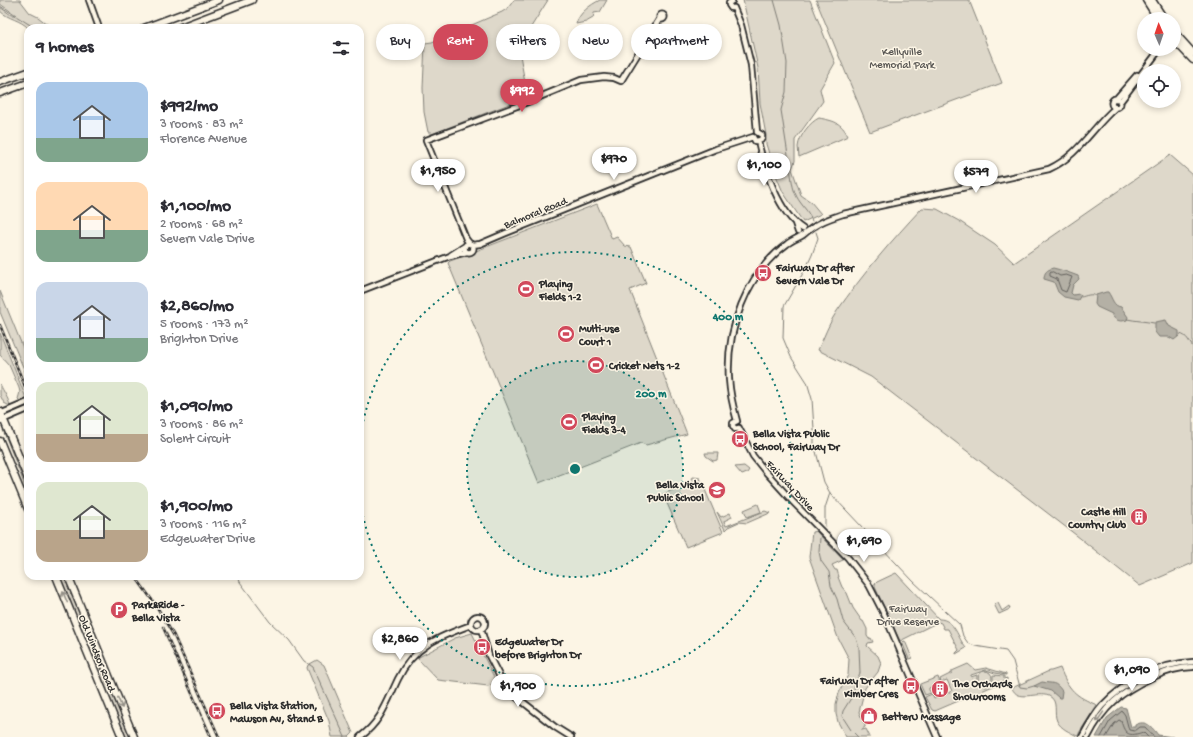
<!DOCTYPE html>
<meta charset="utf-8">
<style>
body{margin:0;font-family:"Gochi Hand",sans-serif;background:#f7f7f7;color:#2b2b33;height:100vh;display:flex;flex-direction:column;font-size:15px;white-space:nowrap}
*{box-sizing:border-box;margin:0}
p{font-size:13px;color:#7c7c81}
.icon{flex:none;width:22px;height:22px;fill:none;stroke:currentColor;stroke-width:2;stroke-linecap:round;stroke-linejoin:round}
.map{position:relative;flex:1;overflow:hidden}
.drawer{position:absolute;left:24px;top:24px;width:340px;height:556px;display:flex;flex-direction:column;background:#fff;border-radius:12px;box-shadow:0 2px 6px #0003}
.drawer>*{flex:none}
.guide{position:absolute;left:376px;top:24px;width:380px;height:36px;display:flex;gap:8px}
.needle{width:26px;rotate:358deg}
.tools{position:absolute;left:1137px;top:12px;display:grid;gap:8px}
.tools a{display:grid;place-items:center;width:44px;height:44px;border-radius:50%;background:#fff;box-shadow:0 2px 6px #0003;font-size:20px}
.price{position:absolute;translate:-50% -34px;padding:0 9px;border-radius:14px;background:#fff;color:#222;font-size:13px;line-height:26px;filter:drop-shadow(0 1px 2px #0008)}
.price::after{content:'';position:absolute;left:50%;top:24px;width:12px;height:9px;margin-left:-6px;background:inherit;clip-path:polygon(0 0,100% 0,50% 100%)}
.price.active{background:#d1495b;color:#fff}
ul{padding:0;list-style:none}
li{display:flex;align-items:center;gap:12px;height:100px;padding:0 12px}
li span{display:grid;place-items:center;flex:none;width:112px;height:80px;border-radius:12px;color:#555}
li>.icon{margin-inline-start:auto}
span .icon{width:48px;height:48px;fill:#fffc;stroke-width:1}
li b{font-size:17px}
h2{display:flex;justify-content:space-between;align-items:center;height:48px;padding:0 12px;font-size:17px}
.pill{padding:0 14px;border-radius:18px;background:#fff;box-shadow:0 2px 6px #0003;font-size:14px;line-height:36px}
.pill.active{background:#d1495b;color:#fff}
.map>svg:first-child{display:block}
.green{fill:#ded8ca;stroke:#84827a}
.water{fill:#b4b0a5;stroke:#7d7b74}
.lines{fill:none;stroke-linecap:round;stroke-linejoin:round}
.shore{stroke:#62605c;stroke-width:1}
.stream{stroke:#7d7b74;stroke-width:1}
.tertiary-casing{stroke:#2b2b2b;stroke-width:8}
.primary-casing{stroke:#2b2b2b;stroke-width:9}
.trunk-casing{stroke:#2b2b2b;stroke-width:9}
.tertiary{stroke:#fcf5e5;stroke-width:4.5}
.primary{stroke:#fcf5e5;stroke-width:6}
.trunk{stroke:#fcf5e5;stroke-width:6}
.rail-casing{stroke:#2b2b2b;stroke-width:2.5}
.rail{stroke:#fcf5e5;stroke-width:1;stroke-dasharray:3;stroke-linecap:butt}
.oneway{stroke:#949088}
.ring{fill:none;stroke:#0f766e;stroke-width:2;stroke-dasharray:2 4}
.labels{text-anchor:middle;stroke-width:3;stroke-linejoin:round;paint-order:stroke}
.park-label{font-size:11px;fill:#585653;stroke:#fcf5e5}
.street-label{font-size:11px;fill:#2b2b2b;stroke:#fcf5e5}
.poi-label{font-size:11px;font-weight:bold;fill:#2b2b2b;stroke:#fcf5e5;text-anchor:start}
.centre{fill:#0f766e;stroke:#fcf5e5;stroke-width:2}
.ring-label{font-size:12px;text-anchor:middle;font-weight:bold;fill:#0f766e;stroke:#fcf5e5;stroke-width:3;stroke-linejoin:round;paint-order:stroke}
</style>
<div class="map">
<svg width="1193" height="737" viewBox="0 0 1193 737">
<rect width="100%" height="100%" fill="#fcf5e5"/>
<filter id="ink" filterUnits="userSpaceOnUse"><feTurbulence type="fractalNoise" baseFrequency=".025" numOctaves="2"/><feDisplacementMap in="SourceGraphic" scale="8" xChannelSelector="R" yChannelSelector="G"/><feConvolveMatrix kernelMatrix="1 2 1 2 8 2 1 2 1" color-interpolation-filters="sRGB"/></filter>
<g filter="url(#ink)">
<path class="green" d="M0 0H20L30 13 38 17 52 28H28C21 20 8 19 0 11V7L11 15H16L0 4Z
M514 0H548L531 27 527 48 520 55 525 83 530 96 429 135 431 132H428L424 112 423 88 425 43 432 42 502 12 508 8Z
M600 0H607L600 12 594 13 593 18 586 22 576 24C579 13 590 5 600 0Z
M743 0H810L835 63 820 89 823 101 795 140V161L792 169 801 195 811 202 821 214 803 222 783 192 775 173 766 144V135L760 103 758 68Z
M816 0H969L1002 83 870 132Z
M819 118C834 121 841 122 848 136L799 157C799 154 798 150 798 147 799 136 810 122 819 118Z
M1170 155 1193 175V563L1140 586 1076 535 871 377 818 350C824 337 829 323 837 311 862 275 892 240 922 208L937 209 959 221 995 245 1014 263Z
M597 204 612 239 617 237 625 246 631 247 646 283 630 290 687 434 646 445 641 443 539 483 448 263 450 261Z
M0 291 28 360V379L0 312Z
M0 333 26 398 21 402 18 399 20 392 19 388 9 365 0 355Z
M0 384C3 391 9 399 10 406L4 403 0 395Z
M3 430 7 435 28 485V498L22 478Z
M705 453H718L717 460 713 461 706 456Z
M744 466 749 470 747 473 742 475 735 467Z
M693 477 700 478 723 532 686 547 663 494 693 482 691 478Z
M758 504 761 512 747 517 744 510Z
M765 511 770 513 747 523 739 522 728 527 725 530 717 512 721 517 730 513 732 517 724 521 726 526Z
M816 531 843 560 832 565 835 570H837L839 577H838L842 587 847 593 853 608 862 621H863L867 629V636L869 639 871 638 873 642 868 643 867 646 878 656 881 663 878 672 865 688 859 712 864 723 865 724V727L862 729V730L866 729 870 737H846L838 722 836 714V704L839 693 848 675 849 659 838 638 809 557 812 532Z
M896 573 939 619C955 619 958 639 966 648L956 654V653L959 650 948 629H944L941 623 938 622 900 641 875 587V584L877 582Z
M59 576H65L131 737H125Z
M998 603 1002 611 1009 606 1010 609 999 614 994 604Z
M472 633 497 683 488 686 438 680 417 658 455 638Z
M905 641 912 658 909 659 902 642Z
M317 660 324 665 353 733 349 737H332L329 721 307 668 308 665Z
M968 664 975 670 986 668 1006 674V675L995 673 986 670 971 675V677L977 675C976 683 980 683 985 687L991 685 993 680V675L1004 676V679L1007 678V680L935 711 932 710 925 697 932 694 934 699 952 691 947 680 941 682 940 679 952 673V671Z
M1060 668C1069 690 1075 696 1097 705L1079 733V735L1077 736C1070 732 1061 729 1057 721 1053 713 1059 701 1049 696 1036 691 1018 703 1012 688L1049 671H1051Z
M978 678a7 7 0 1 1 14 0a7 7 0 1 1-14 0Z
M938 677 940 683 929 688V690L931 693 925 695 920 684Z"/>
<path class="water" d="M1053 268C1062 270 1070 273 1078 276L1079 279 1073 285 1071 293 1073 295 1079 294 1081 295 1078 300 1064 297 1058 292 1054 282 1044 279C1044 272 1047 270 1053 268Z
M1106 292H1108C1113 299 1113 306 1121 307L1128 317 1127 320C1120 322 1117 321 1112 316V314L1097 307 1095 304 1096 295Z
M1166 320 1169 326 1179 331V336L1174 340 1169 337H1159L1155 332V322Z
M1042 682C1053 684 1055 681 1062 691L1061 698H1059L1051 691 1034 686Z
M1121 707 1126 708 1131 727H1135V725C1146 719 1152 727 1158 735L1173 737H1096L1107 718Z"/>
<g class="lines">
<path class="shore" d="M1053 272 1060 276 1066 275 1072 277 1066 292 1061 290 1057 279 1050 276V273Z
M1101 737 1110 721 1122 711 1125 715 1129 730 1135 731 1140 727H1145L1154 737
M1106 737 1114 724 1119 720 1121 721C1125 735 1129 737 1143 732L1148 737"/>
<path class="stream" d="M774 0 781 25 787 63 786 92 781 110 792 181C793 188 795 195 800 202 804 208 810 213 812 221
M0 6 35 28
M816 232 818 238 812 255 806 268 784 306 783 338 791 357 807 382 812 399 814 429V444L824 482 830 493 913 581 960 625 963 636 968 643 975 646 1006 651 1013 661 1020 687 1027 688 1034 686
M1081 297C1086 296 1091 293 1096 296
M1127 319C1136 321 1145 321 1154 323
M1180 334C1188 336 1188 341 1193 347
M825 526V508L830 493
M820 538 819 552 821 561 829 572 831 586 837 599 843 621 856 638 859 648 860 673 855 684 853 695 843 711 842 716 851 730 858 737
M238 576 240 582 270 622 289 640 304 661 313 667 345 737"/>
<defs>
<path id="tertiary" d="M89 0 99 28
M732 1 729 3V5L731 8H734
M734 8 741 25 751 65 757 132
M659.5 17a2.5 2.5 0 1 1 5 0a2.5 2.5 0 1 1-5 0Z
M1111.5 103a4.5 4.5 0 1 1 9 0a4.5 4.5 0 1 1-9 0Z
M1116 99 1137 75
M1120 102 1160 49
M753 137 755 141 761 140 762 137V135L757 132
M758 141C764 168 779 214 803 229
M795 223 798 232
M464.5 248a4.5 4.5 0 1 1 9 0a4.5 4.5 0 1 1-9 0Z
M470 244 466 239 426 140 525 103 581 80 604 77 614 78 621 81 660 18
M472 245 480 244 506 233 716 149 753 137
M451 255 465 246
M360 291 450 256 467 252
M0 414 28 402
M0 421 28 409
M737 421C733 407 730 394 729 379 726 330 746 274 787 244 792 240 798 238 803 235 807 232 811 228 815 226 823 220 834 217 843 214L1049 169C1078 156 1092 128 1115 108
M737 421 733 423V426L735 429 739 428
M739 428 753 456 765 471 793 502 848 558 869 585 886 618 937 737
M471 623a7 7 0 1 1 14 0a7 7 0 1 1-14 0Z
M481 629 489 656 503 683 514 695 555 727 571 737
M360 737C381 722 387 702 398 679 414 646 438 637 471 625
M1082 737C1088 726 1094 715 1102 706 1124 682 1160 663 1193 662
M1088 737C1103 707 1121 692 1151 678 1164 672 1178 667 1193 667"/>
<path id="primary" d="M1146 0 1158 19
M1152 0 1164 19
M144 28 219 0
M178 28 252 0
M1174 32 1193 53
M1174 40 1193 60
M0 82 28 72
M0 93 28 83"/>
<path id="trunk" d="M0 411 28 479
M0 441 28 509
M56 576 122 737
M68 576 134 737"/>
</defs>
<use href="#tertiary" class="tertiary-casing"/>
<use href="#primary" class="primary-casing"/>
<use href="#trunk" class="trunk-casing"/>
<use href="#tertiary" class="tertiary"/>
<use href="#primary" class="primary"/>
<use href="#trunk" class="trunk"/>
<defs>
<path id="rail" d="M0 325 28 394
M135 576 157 607 174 636 219 737
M163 627 211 737"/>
</defs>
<use href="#rail" class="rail-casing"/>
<use href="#rail" class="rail"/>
</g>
<defs><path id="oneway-shaft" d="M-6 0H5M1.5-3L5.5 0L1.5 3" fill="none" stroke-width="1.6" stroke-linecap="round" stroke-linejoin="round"/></defs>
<g class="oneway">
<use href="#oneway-shaft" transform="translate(65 597) rotate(-112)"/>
<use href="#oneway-shaft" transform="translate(120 703) rotate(68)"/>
<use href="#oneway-shaft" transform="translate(1100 717) rotate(125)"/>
</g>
</g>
<circle cx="575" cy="469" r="108" fill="#0f766e" fill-opacity=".12"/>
<g class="ring">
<circle cx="575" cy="469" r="108"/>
<path d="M360 439A217 217 0 1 1 360 499"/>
</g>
<defs>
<symbol id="bus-disc" viewBox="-11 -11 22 22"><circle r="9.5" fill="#d1495b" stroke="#fcf5e5"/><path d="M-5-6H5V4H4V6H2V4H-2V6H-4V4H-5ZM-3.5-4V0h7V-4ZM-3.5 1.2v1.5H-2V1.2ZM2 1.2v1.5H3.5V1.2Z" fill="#fff"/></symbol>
<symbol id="stadium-disc" viewBox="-11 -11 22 22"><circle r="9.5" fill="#d1495b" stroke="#fcf5e5"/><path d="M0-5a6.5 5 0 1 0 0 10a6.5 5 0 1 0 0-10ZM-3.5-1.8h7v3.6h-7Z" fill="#fff"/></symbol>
<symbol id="school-disc" viewBox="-11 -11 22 22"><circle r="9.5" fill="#d1495b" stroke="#fcf5e5"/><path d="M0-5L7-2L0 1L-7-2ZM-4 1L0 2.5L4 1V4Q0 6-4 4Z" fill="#fff"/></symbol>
<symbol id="building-disc" viewBox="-11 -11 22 22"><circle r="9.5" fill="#d1495b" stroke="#fcf5e5"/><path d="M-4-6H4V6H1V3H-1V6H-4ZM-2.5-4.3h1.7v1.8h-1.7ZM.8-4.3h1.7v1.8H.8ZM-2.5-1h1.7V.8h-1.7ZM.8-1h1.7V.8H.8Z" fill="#fff"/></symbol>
<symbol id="parking-disc" viewBox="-11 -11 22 22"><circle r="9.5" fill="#d1495b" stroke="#fcf5e5"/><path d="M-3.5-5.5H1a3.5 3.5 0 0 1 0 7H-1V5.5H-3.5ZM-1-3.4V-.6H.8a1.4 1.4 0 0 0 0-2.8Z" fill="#fff"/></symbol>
<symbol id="shop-disc" viewBox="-11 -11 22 22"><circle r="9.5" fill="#d1495b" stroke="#fcf5e5"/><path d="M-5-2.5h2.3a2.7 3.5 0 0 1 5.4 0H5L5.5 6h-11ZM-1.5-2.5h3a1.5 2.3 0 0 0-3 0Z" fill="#fff"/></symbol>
</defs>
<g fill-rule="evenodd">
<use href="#bus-disc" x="753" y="263" width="20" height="20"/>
<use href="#stadium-disc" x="516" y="279" width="20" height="20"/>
<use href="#stadium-disc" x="556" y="324" width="20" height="20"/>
<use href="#stadium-disc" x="586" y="355" width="20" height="20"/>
<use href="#stadium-disc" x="559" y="412" width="20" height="20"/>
<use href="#bus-disc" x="730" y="429" width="20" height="20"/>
<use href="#school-disc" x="707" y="480" width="20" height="20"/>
<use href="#building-disc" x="1129" y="507" width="20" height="20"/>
<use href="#parking-disc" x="109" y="600" width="20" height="20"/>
<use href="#bus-disc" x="472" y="637" width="20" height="20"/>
<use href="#bus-disc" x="901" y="676" width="20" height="20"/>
<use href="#building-disc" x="930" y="679" width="20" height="20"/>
<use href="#bus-disc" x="207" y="701" width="20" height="20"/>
<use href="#shop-disc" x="859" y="706" width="20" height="20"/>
</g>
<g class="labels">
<g class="park-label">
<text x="902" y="55">Kellyville<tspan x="902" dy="13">Memorial Park</tspan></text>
<text x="908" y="612">Fairway<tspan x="908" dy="13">Drive Reserve</tspan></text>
</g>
<g class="street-label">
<text transform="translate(535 212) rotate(-22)" y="4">Balmoral Road</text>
<text transform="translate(791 485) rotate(47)" y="4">Fairway Drive</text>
<text transform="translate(98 653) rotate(68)" y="4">Old Windsor Road</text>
</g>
<g class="poi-label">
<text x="776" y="271">Fairway Dr after<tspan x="776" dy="13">Severn Vale Dr</tspan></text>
<text x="539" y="287">Playing<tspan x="539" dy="13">Fields 1-2</tspan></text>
<text x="579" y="332">Multi-use<tspan x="579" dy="13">Court 1</tspan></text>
<text x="609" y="369">Cricket Nets 1-2</text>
<text x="582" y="420">Playing<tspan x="582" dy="13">Fields 3-4</tspan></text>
<text x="753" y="437">Bella Vista Public<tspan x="753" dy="13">School, Fairway Dr</tspan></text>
<text x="704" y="488" text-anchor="end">Bella Vista<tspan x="704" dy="13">Public School</tspan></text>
<text x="1126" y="515" text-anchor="end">Castle Hill<tspan x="1126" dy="13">Country Club</tspan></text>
<text x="132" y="608">Park&amp;Ride -<tspan x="132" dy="13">Bella Vista</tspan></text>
<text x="495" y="645">Edgewater Dr<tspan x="495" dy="13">before Brighton Dr</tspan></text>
<text x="898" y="684" text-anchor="end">Fairway Dr after<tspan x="898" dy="13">Kimber Cres</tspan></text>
<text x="953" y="687">The Orchards<tspan x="953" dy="13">Showrooms</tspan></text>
<text x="230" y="709">Bella Vista Station,<tspan x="230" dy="13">Mawson Av, Stand B</tspan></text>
<text x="882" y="720">BetterU Massage</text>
</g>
</g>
<circle cx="575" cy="469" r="6" class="centre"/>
<g class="ring-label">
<text x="728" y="320">400 m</text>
<text x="651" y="397">200 m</text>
</g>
</svg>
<div class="tools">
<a><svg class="needle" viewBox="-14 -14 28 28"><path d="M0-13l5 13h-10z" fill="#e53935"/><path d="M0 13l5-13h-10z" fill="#7c7c81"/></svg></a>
<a><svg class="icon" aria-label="locate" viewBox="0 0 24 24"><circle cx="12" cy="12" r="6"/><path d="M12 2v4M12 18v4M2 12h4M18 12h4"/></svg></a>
</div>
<b class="price active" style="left:522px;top:113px">$992</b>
<b class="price" style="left:614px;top:181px">$970</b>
<b class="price" style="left:764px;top:187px">$1,100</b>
<b class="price" style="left:438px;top:193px">$1,950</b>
<b class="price" style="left:976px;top:194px">$579</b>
<b class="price" style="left:864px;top:563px">$1,690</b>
<b class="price" style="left:400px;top:661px">$2,860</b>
<b class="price" style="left:1132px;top:692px">$1,090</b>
<b class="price" style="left:518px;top:708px">$1,900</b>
<div class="guide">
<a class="pill">Buy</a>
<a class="pill active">Rent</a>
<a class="pill">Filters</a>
<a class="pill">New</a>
<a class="pill">Apartment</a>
</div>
<section class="drawer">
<h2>9 homes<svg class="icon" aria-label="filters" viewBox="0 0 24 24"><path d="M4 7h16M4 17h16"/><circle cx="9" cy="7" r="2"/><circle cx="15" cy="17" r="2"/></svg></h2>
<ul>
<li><span style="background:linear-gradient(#a9c7e8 70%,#7fa58c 0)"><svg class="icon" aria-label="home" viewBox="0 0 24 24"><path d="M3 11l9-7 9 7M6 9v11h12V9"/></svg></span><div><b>$992/mo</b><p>3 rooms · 83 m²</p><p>Florence Avenue</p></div></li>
<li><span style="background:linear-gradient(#ffd9b3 60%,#7fa58c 0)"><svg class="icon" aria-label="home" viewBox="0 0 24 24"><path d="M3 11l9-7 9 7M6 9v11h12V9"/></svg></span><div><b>$1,100/mo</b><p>2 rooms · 68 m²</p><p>Severn Vale Drive</p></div></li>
<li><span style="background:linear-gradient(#c9d6e8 70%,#7fa58c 0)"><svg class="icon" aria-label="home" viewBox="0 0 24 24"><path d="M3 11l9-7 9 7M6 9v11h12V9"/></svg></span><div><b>$2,860/mo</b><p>5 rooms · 173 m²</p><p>Brighton Drive</p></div></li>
<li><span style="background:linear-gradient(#dfe7d0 65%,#b9a48a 0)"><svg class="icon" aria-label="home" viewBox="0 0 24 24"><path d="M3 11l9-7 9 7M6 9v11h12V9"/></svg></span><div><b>$1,090/mo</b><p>3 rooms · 86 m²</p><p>Solent Circuit</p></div></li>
<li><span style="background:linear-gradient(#dfe7d0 60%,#b9a48a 0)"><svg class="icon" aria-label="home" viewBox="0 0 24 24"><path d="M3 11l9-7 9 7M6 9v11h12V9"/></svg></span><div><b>$1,900/mo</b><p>3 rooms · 116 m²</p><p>Edgewater Drive</p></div></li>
</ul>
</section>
</div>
